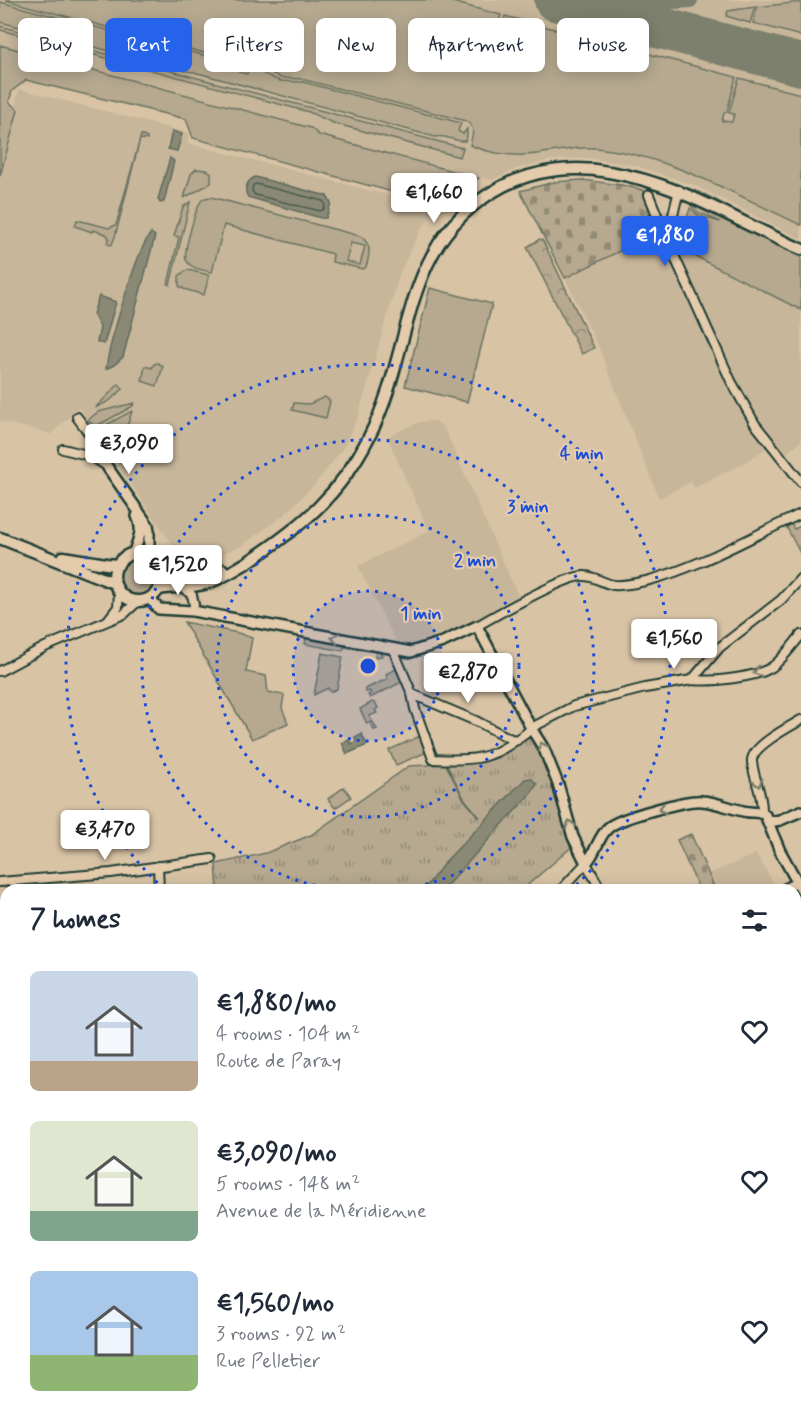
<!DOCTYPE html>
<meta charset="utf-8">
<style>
body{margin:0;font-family:Mynerve,sans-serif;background:#f2f2f3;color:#1f2937;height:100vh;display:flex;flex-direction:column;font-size:22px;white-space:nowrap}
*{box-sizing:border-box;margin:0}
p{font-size:20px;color:#747a83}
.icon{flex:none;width:33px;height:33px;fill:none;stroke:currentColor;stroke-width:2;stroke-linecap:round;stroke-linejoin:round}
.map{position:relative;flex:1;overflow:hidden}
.panel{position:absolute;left:0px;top:884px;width:801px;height:536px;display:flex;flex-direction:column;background:#fff;border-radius:18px 18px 0 0;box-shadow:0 3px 15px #0003}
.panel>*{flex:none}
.hud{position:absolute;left:18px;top:18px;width:765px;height:54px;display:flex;gap:12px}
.price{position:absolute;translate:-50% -51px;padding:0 14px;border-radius:6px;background:#fff;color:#222;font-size:20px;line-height:39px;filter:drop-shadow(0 2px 3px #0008)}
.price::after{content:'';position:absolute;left:50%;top:36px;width:18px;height:14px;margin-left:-9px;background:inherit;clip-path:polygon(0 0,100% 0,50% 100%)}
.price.selected{background:#2563eb;color:#fff}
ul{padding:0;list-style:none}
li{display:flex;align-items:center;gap:18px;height:150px;padding:0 30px}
li span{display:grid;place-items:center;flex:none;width:168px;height:120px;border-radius:9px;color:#555}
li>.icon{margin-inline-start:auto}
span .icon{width:72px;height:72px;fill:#fffc;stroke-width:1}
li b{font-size:26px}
h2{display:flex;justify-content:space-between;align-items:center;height:72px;padding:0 30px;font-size:26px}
.pill{padding:0 21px;border-radius:9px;background:#fff;box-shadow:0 3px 15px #0003;font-size:21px;line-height:54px}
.pill.selected{background:#2563eb;color:#fff}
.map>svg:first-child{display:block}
.built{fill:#c7b69a}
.green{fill:#b6a990;stroke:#6a7362;stroke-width:1.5;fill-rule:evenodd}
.forest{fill:url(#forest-crowns);stroke:#6a7362;stroke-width:1.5}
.cemetery{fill:url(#cemetery-stones);stroke:#6a7362;stroke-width:1.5}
.park{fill:url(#park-tufts);stroke:#6a7362;stroke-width:1.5}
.water{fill:#8a8975;stroke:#5f6b5b;stroke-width:1.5}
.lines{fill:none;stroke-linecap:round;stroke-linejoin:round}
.shore{stroke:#4a5b4e;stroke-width:1.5}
.stream{stroke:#5f6b5b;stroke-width:2}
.taxiway{stroke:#7c806c;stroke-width:16}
.runway{stroke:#7c806c;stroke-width:42}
.minor-casing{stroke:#1f3d34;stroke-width:12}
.tertiary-casing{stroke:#1f3d34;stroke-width:14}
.secondary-casing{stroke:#1f3d34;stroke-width:15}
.minor{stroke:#e4cbac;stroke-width:8}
.tertiary{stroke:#e4cbac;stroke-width:9}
.secondary{stroke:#e4cbac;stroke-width:10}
.oneway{stroke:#787d6a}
.ring{fill:none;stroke:#1d4ed8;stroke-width:3;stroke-dasharray:3 6}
.centre{fill:#1d4ed8;stroke:#e4cbac;stroke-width:3}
.ring-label{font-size:18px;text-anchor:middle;font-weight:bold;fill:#1d4ed8;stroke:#e4cbac;stroke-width:4.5;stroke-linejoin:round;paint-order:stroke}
</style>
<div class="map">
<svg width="801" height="1418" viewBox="0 0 801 1418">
<defs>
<pattern id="forest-crowns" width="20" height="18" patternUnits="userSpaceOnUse" patternTransform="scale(1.5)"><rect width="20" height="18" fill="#b6a990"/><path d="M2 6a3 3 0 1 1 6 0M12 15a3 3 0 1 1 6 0" fill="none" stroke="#938b76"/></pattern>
<pattern id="cemetery-stones" width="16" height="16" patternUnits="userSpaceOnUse" patternTransform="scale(1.5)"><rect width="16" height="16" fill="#b6a990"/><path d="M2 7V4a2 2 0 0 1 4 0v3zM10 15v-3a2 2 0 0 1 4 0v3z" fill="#938b76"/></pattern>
<pattern id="park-tufts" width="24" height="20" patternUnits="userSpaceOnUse" patternTransform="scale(1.5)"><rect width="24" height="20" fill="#b6a990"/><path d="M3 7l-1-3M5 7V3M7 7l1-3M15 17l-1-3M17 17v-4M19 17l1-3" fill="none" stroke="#938b76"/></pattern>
</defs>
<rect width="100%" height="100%" fill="#d8c3a5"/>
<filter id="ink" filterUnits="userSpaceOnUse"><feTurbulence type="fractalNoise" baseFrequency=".0167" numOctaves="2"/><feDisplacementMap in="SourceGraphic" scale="12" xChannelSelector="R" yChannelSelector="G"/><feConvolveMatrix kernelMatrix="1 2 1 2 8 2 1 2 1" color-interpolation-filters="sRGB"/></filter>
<g filter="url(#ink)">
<path class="built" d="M0 0H801V239L696 186 633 165 588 158 552 160 519 168 492 180 318 134 310 127 0 45Z
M19 89 189 133 187 143 437 208 420 231 400 272 358 417 343 448 316 483 285 514 241 546 205 560H183L79 408 51 434 0 421V163Z
M658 232 673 245 801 310V441L784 455 774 443 744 463 694 488 691 482 659 498 598 346 565 278Z
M436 421 444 428 520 600 444 638 416 647 398 646 358 566 429 531 387 437 419 422Z
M756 854 775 886 767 889H716L709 874Z"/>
<path class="green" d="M5 0H445L501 15 490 52H487L483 63 494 66 505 16 736 77 727 112 724 113 722 121 732 122 734 114 729 113 739 78 801 94V225C736 195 669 155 596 148 576 146 557 152 537 154 516 157 490 154 470 145 472 134 477 129 466 121L301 79 281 78 261 68Z
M0 2 241 65 239 72 247 74 248 67 280 81 303 82 461 123 458 131 463 134 467 129V136L465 141C455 142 445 134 435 137L194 72 185 71 0 22Z
M801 2V36L753 23 757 7Z
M755 7 750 23 726 16 728 11Z
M0 26 463 148 460 157 333 123 309 112 0 30Z
M0 45 311 128 319 135 479 178 455 195 436 200 415 198 193 138 186 119 26 80 12 91 9 102 18 110 0 176Z
M141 135 147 138V140L140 139 115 237 112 244 110 245 107 243 109 238 106 234 93 230 92 232 75 226 77 220 109 228 116 225Z
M572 164C617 164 659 176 701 193L700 195 646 176 539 170 456 216 454 215C487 183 526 167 572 164Z
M196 169 207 170 211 173V183L184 198 191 174Z
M704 194 801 244V247L703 196Z
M211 197 360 236C372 244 370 254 366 267L363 269 332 262 333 254 224 225 212 272C203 270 191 269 186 260 183 253 196 206 202 200 205 197 206 198 211 197ZM351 243 365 246 360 265 346 261Z
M190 202 170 285 168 284 179 237 174 236 183 207Z
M699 203 801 256V310L673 245 683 244 684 228 690 208 699 216 698 218 703 217 720 222 705 215H701L691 206Z
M188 270 209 275 204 295 184 289 179 286V276L185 271Z
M430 288 492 304 467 402 405 386Z
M158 363 163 366 157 386 142 381 145 366 152 368 154 364Z
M119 384 123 389 109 401 95 408Z
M325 397 330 401 326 418 292 410 294 403 309 404Z
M134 403 133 406 95 427 88 420 98 412Z
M132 411 127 427 112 438 111 442 110 435 104 427 105 426 108 428 106 425Z
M119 578a19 19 0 1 1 38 0a19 19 0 1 1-38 0Z
M184 622 238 633 252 638 246 672 266 676 268 692 284 695 282 708 288 723 252 739Z
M306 638 380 651 382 656 375 657 376 652 344 647 343 651 305 644Z
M322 653 343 657 337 689 330 692 328 688 314 695Z
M396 669 402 682 370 698 368 695 371 693 370 691 366 692 365 689 387 679 386 674Z
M372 702 376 704 378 708 375 710 377 713 369 716 377 729 374 730 370 722 367 724 360 709Z
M420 736 427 752 396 765 389 750Z
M344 787 351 797 335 808 328 799Z"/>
<path class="forest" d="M540 239 543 241 594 348 582 354 527 247Z
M795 1371 801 1376V1418H695L700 1413H795Z"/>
<path class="cemetery" d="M582 180 622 185 643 190 650 207 647 211 650 216 652 215 658 232 565 278 520 191 554 182Z
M691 834 715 889H699L677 840Z"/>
<path class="park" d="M790 522 794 529 801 526V555L785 524Z
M529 738 533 739 546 768 575 844 523 889H218L216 864 266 853 311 835 409 766 484 762Z
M801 958V1134L795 1122V961Z
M86 1413H138L128 1418H88Z"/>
<path class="water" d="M172 131 182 134 177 151 168 149Z
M170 158 174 161 164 202 160 203 158 199Z
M255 177 327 196 331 203 326 218H321L248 197C243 189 247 181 255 177Z
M151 233 155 236 123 357 114 365 106 369C109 344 137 249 151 233Z
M99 296 116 302 104 344 97 342 100 327 93 314Z
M362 734 367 745 347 754 342 743 349 740 351 744 356 741 355 737Z
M531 778 537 784 532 792 451 881 442 889H426L425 888 446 861 525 779Z
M56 1413H86L88 1418H61Z"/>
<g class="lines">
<path class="shore" d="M256 184 323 201 325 204 324 209 320 211 255 195 252 191 253 185Z"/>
<path class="stream" d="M447 766 464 799 479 817
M0 1073 6 1072"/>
<path class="taxiway" d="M581 0C618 3 653 3 690 0"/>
<path class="runway" d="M555 0 801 65"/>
<defs>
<path id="minor" d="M679 190 667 240 731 381 755 424 801 482
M649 195 667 240
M77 417 97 444 108 468
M63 449 91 456 105 465
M182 587 192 595 194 604 193 611
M108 620 118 607 119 592
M477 626C498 614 564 576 584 576 595 576 604 584 614 585 624 586 637 583 646 581 700 567 750 537 801 514
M393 649 412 694 415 709 433 759C468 760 487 762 516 740 522 736 527 734 531 728L574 706 645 688 692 680 720 647 781 600 801 578
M0 671 45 647 124 614 138 601
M692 680C710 682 756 678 772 667 783 659 792 646 801 635
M412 694 476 721 511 739 517 740
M762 813C763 794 754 780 752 762 750 747 789 727 801 720
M158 866 159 890
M0 882 111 873 212 859
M561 890 586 863 601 890
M781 890 797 882
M0 1006 6 1004
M0 1225 3 1224
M0 1288 6 1283
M0 1358 6 1354
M214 1413 215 1418
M279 1413 280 1418
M400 1413 402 1418
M458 1413 464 1418
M489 1418 491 1413
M576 1418 579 1413"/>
<path id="tertiary" d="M108 468 148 525 149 531V557
M133 554C138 540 144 530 137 516
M152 597 153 603 159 609 193 611 411 652 443 642 477 626 531 728 544 749 558 784 573 837 586 863C596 853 598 837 608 828 618 818 689 799 702 801 716 802 729 808 743 811 750 813 759 811 765 815L780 851 801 889
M769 822 780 820 801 811
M795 916 801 909
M0 1117 6 1116
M336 1413 337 1418
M545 1418 547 1413"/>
<path id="secondary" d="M0 538 114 583
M114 577a24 24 0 1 1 48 0a24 24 0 1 1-48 0Z
M63 557 106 564 118 565
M159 567C179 578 203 578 223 570
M159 589C174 586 189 588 204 584 220 580 234 570 248 562 302 526 339 496 369 437 416 346 398 241 503 186 535 170 574 165 609 172 683 184 734 221 801 249"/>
</defs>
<use href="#minor" class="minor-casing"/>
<use href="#tertiary" class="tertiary-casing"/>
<use href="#secondary" class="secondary-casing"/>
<use href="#minor" class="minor"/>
<use href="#tertiary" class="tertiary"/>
<use href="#secondary" class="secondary"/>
</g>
<defs><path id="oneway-chevron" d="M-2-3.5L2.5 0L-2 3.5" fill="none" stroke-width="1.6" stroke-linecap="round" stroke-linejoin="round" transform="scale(1.5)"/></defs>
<g class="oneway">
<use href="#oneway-chevron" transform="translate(335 638) rotate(-169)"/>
<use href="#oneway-chevron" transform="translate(757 672) rotate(164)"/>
<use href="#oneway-chevron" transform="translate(542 746) rotate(-119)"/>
<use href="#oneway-chevron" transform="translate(758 783) rotate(74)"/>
<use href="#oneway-chevron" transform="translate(662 809) rotate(167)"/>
<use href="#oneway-chevron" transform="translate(570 824) rotate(-106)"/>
</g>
</g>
<circle cx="368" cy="666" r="75" fill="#1d4ed8" fill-opacity=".12"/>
<g class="ring">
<circle cx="368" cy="666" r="75"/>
<circle cx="368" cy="666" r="151"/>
<path d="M333 889A226 226 0 1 1 403 889"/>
<path d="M164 889A302 302 0 1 1 572 889"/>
</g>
<circle cx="368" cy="666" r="9" class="centre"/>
<g class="ring-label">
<text x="582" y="459">4 min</text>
<text x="528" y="512">3 min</text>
<text x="475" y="566">2 min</text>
<text x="421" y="619">1 min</text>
</g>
</svg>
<b class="price" style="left:434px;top:224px">€1,660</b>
<b class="price selected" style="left:665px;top:267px">€1,880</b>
<b class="price" style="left:129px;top:475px">€3,090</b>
<b class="price" style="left:178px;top:596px">€1,520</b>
<b class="price" style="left:674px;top:670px">€1,560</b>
<b class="price" style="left:468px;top:704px">€2,870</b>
<b class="price" style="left:105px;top:861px">€3,470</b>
<div class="hud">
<a class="pill">Buy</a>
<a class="pill selected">Rent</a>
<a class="pill">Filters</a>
<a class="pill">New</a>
<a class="pill">Apartment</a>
<a class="pill">House</a>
</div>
<section class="panel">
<h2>7 homes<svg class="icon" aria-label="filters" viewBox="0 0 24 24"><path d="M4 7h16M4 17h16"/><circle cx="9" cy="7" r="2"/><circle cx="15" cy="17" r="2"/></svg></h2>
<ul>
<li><span style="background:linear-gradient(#c9d6e8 75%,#b9a48a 0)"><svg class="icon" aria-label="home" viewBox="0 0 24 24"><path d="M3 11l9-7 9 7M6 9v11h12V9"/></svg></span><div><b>€1,880/mo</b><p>4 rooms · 104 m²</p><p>Route de Paray</p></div><svg class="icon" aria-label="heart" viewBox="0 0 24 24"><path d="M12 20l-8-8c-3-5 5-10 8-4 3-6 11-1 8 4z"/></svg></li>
<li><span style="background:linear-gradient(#dfe7d0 75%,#7fa58c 0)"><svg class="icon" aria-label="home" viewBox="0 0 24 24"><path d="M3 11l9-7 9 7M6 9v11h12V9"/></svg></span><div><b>€3,090/mo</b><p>5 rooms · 148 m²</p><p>Avenue de la Méridienne</p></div><svg class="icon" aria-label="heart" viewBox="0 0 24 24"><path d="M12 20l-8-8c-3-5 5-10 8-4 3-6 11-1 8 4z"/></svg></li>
<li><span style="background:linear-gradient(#a9c7e8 70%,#8fb573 0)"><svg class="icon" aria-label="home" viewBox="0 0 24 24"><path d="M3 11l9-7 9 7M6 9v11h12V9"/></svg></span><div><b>€1,560/mo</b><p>3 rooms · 92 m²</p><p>Rue Pelletier</p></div><svg class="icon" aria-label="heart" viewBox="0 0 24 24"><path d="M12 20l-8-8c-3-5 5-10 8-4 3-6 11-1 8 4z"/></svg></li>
</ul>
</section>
</div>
